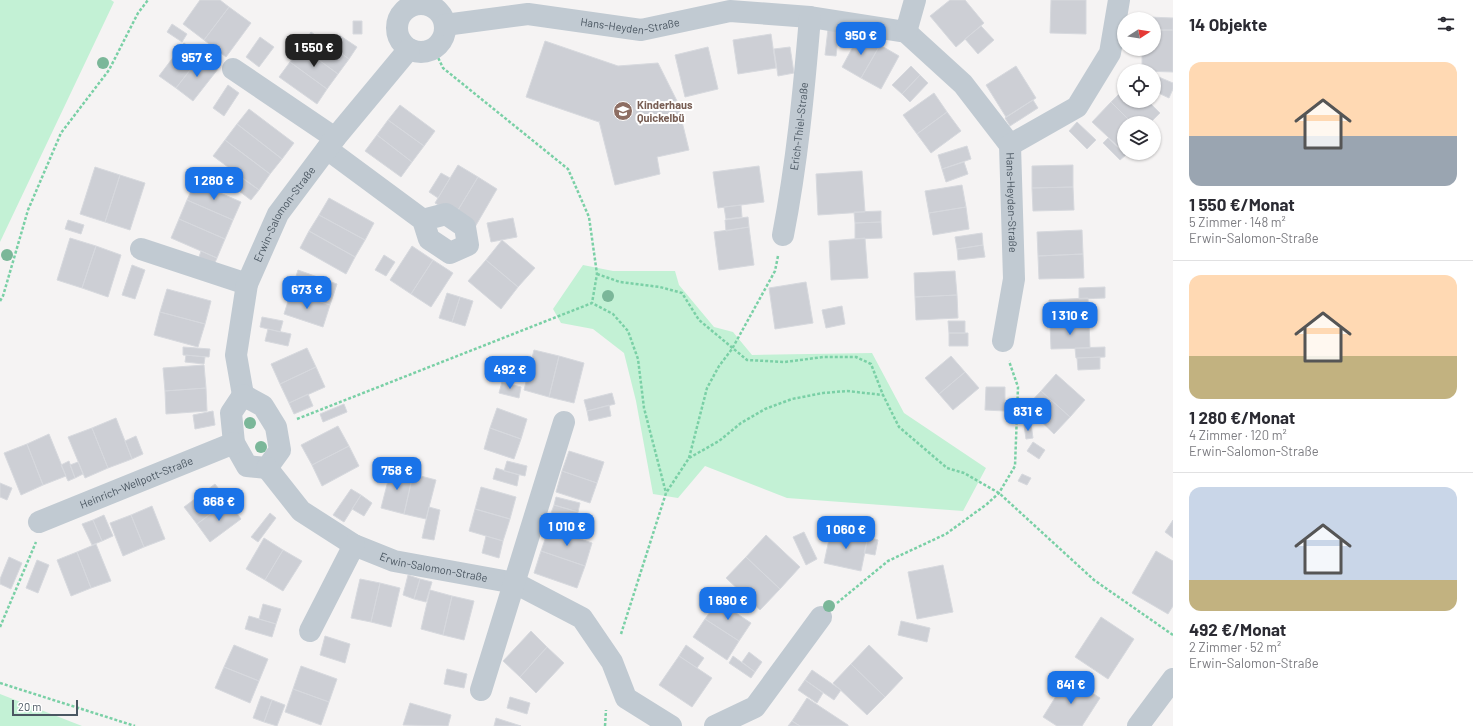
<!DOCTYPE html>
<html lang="de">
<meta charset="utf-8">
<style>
body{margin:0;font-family:Barlow,sans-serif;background:#f2f2f3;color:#2b2b33;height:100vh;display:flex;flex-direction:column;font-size:15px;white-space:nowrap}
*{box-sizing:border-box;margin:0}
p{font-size:13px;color:#7c7c81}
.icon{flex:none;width:22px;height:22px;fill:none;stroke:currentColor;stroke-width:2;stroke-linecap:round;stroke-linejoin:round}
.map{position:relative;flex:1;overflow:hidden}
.sheet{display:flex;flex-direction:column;background:#fff;width:300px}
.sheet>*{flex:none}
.needle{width:26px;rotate:78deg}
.fabs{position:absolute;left:1117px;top:12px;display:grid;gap:8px}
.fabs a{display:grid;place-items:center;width:44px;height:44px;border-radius:50%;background:#fff;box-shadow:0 1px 3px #0004;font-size:20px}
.scale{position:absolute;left:12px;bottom:10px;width:66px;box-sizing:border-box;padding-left:4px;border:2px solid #4a5661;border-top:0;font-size:11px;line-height:14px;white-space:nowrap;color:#4a5661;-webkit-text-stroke:3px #fff;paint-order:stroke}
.price{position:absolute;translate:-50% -34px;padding:0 9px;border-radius:8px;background:#1a73e8;color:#fff;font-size:13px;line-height:26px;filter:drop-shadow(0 1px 2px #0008)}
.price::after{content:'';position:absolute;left:50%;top:24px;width:12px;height:9px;margin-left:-6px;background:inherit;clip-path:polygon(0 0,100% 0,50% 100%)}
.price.on{background:#222;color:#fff}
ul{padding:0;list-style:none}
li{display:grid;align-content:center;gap:8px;height:212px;padding:0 16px}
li+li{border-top:1px solid #e1e1e2}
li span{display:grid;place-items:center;height:124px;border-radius:12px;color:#555}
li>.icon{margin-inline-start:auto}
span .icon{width:72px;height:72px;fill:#fffc;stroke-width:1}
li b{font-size:17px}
h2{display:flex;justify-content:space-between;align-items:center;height:48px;padding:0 16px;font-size:17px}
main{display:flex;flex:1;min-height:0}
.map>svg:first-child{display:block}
.green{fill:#c3f1d5}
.building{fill:#cdcfd5;stroke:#d7d9de}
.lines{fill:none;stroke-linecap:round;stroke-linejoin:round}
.path{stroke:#7ad0a6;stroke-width:2.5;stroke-dasharray:3 2;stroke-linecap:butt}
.minor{stroke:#c1cad2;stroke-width:22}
.tree{fill:#7bb799}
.labels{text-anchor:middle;stroke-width:4;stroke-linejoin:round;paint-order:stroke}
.street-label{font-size:11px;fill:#4a5661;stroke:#fff}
.education-label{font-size:11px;font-weight:bold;fill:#785e54;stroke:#fff;text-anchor:start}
</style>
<main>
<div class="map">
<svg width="1173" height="726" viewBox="0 0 1173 726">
<rect width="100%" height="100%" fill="#f5f3f3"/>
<path class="green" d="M0 0H111L114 2 0 242Z
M583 265 613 271H675L679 285 714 327 733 332 752 355 872 353 904 413 986 468 963 511 787 498 705 466 678 498 653 494 636 401 624 353 593 329 561 323 553 309Z
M0 694 82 726H0Z"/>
<path class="building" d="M200 0H220L229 7 204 40 183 24Z
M950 0H965L984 23 956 47 930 16Z
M1051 0H1086V34L1050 33Z
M229 7 251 23 226 57 204 40Z
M1149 17 1173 18V30H1154V19H1149Z
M353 21H362V34H353Z
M172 24 187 34 182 42 167 32Z
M981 26 994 40 978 54 965 39Z
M828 29 839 30 836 56 825 55Z
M1154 30H1173V72L1142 71V49H1154Z
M311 32 349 59 338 74 301 47Z
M771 34 776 68 738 74 733 40Z
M860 34 880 45 861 78 842 67Z
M339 35 357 47 349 59 331 46Z
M260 37 274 47 259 67 246 57Z
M545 41 618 66 658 63 677 101 689 150 657 157 660 174 615 185 599 121V122L526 97Z
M184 43 201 56 176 88 159 76Z
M880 45 899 56 881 89 861 78Z
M301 47 338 74 327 89 290 62Z
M708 47 718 89 685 97 675 55Z
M790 47 794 73 778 76 774 49Z
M201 56 218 69 193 101 176 88Z
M290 62 327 89 317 104 279 77Z
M911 66 920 75 902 94 892 85Z
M1016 66 1036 98 1006 117 986 85Z
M920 75 928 83 910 102 902 94Z
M1154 75 1173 83V89L1169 98 1154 91Z
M228 85 239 93 224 116 213 108Z
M1124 89V101H1148L1160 113 1150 123H1132L1111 102Z
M934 93 947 112 917 134 903 115Z
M1033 100 1038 108 1010 126 1005 118Z
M1111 102 1132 123H1124L1123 151 1092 122Z
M400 105 435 131 424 146 388 120Z
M249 109 294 143 282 159 237 124Z
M947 112 961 131 931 153 917 134Z
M388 120 424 146 412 162 377 135Z
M1077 122 1096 140 1087 149 1069 131Z
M237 124 282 159 270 174 225 140Z
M377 135 412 162 401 177 365 151Z
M1108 138 1126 155 1120 160 1103 143Z
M225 140 270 174 259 190 213 156Z
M967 146 971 159 942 169 938 155Z
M964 162 968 174 946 182 942 169Z
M458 165 478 177 455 215 435 203Z
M1073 165V187L1032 188V166Z
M759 166 764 202 718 208 713 172Z
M95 167 120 175 105 222 80 214Z
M862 171 865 212 818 215 816 174Z
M441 173 450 178 438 198 429 192Z
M120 175 145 183 130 230 105 222Z
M478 177 497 189 475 227 455 215Z
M242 178 259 190 251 200 235 188Z
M195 182 241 202 233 220 187 200Z
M962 185 966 207 929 213 925 191Z
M1073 187 1074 210 1033 211 1032 188Z
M329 198 374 223 365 240 319 215Z
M187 200 233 220 225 239 179 219Z
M741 205 742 217 726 219 724 207Z
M966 207 969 229 933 235 929 213Z
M881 211V222L855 223 854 212Z
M319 215 365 240 355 257 309 231Z
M748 217 749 227 726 231 725 220Z
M513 218 517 237 491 242 487 223Z
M179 219 225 239 217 258 171 238Z
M68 220 84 225 81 234 65 229Z
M881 222 882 238 855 239V223Z
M749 227 754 265 719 270 714 232Z
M1082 230 1083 254 1038 256 1037 232Z
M309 231 355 257 346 274 300 248Z
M982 233 983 245 957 249 955 237Z
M70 238 96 246 82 288 57 280Z
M865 238 868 278 831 280 829 241Z
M502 240 535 268 518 287 486 260Z
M983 245 985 257 958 260 957 249Z
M96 246 121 255 108 297 82 288Z
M412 246 433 260 411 294 390 280Z
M201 251 217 258 213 267 198 260Z
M1083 254 1084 278 1039 279 1038 256Z
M384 255 395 262 386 276 375 270Z
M433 260 453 273 431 307 411 294Z
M486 260 518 287 501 309 468 281Z
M132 265 145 270 135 299 122 295Z
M298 270 337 284 330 305 291 292Z
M955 271 957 295 915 297 914 273Z
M806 282 813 323 775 329 769 288Z
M1105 287V298L1079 299V288Z
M167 289 211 301 205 324 160 312Z
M291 292 330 305 323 327 284 314Z
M447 293 460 297 452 322 439 318Z
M957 295 958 318 916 320 915 297Z
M460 297 473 301 465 326 452 322Z
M1088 298 1089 323 1050 324 1049 300Z
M842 306 845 324 826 328 822 310Z
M160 312 205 324 198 347 154 335Z
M262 317 283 321 280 332 260 327Z
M948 321H965V333H949Z
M1089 323 1090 348 1051 349 1050 324Z
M268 329 291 334 288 346 265 341Z
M949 333H968V346H949Z
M183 347 210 349 209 357 183 355Z
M1105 347V357L1076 358 1075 348Z
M307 348 316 367 280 384 271 364Z
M534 350 559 356 549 397 524 390Z
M186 355 205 357 204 364 185 362Z
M559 356 584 363 574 403 549 397Z
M951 356 965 372 939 394 925 378Z
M1100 357V369L1078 370 1077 358Z
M204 365 206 388 165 391 163 368Z
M316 367 325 387 289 403 280 384Z
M965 372 979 388 953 410 939 394Z
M1056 374 1085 400 1070 417 1041 391Z
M502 382 521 387 519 398 499 393Z
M986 387H1005V411L985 410Z
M206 388 207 411 166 414 165 391Z
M1041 391 1070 417 1054 434 1026 407Z
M612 393 615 404 587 411 584 400Z
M308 394 313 406 294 414 289 403Z
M344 404 347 412 323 422 320 414Z
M609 405 611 416 589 421 587 411Z
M497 408 527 419 521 439 490 428Z
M213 411 215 425 195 429 193 415Z
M116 418 132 459 108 468 92 428Z
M1031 424 1033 438 1026 439 1024 425Z
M338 426 349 446 312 465 301 445Z
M92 428 108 468 85 478 68 437Z
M490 428 521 439 514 459 484 449Z
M49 434 66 476 43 485 27 444Z
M136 436 143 454 132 459 125 441Z
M1033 442 1045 450 1039 459 1027 451Z
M27 444 43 485 21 495 4 453Z
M349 446 359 466 322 486 312 465Z
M569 451 604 462 597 483 562 471Z
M69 461 75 478 68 481 61 465Z
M507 461 527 466 525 476 504 471Z
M78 462 83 474 75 478 70 465Z
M496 468 519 475 517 486 493 479Z
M391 469 413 474 404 514 381 508Z
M562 471 597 483 590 503 556 492Z
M413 474 436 480 426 519 404 514Z
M1022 474 1031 478 1027 485 1018 481Z
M0 483 12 488 7 500 0 497Z
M215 484 228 501 197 524 184 507Z
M481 487 516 497 510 519 475 509Z
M351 489 361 495 344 522 333 515Z
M361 495 372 503 364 516 352 509Z
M556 497 580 503 578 512 554 505Z
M228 501 241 519 210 542 197 524Z
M554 505 578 512 575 520 551 513Z
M152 506 165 539 144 547 131 515Z
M429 507 440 510 434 540 422 538Z
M475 509 510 519 503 541 469 531Z
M270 513 276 518 258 542 251 537Z
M104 515 113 536 102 541 93 520Z
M131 515 144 547 123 556 110 523Z
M93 520 102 541 92 545 82 524Z
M1173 520V538L1165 532Z
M549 528 592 543 585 566 541 551Z
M831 530 868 537 861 571 824 563Z
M804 532 817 559 806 565 793 537Z
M766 535 800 567 780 589 746 557Z
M486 536 503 541 499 558 482 553Z
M868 537 878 540 875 555 864 553Z
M264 538 283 550 265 580 246 569Z
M96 544 111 581 91 588 77 552Z
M283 550 302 561 283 591 265 580Z
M541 551 585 566 577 588 534 573Z
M1156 551 1173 561V606L1168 614 1132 593Z
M77 552 91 588 71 596 57 560Z
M9 557 22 563 11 589 0 584V579Z
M746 557 780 589 760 610 726 578Z
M37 560 49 565 38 593 26 588Z
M943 565 953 612 917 619 908 572Z
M408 575 420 579 414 599 403 595Z
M360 579 380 583 371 622 351 618Z
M420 579 432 582 426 602 414 599Z
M380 583 400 588 391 627 371 622Z
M430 590 452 596 443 635 421 629Z
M452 596 474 601 464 640 443 635Z
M718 601 751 623 739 641 705 619Z
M263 604 281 609 276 624 259 619Z
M249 616 276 624 272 637 245 629Z
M1101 617 1134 639 1108 679 1075 657Z
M705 619 739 641 727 660 693 637Z
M901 621 930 628 927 642 898 635Z
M531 631 547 647 520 677 503 661Z
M325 636 350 644 345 663 320 655Z
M234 645 268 659 259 681 224 667Z
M686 645 704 658 697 668 679 656Z
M869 645 903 678 885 697 851 664Z
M547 647 564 663 536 693 520 677Z
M749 652 762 662 755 672 742 662Z
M679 656 712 678 692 707 659 685Z
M733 656 755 672 751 678 729 663Z
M851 664 885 697 867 715 833 683Z
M301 666 337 679 329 702 293 689Z
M224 667 259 681 250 703 215 688Z
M447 669 467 674 464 688 444 684Z
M812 670 841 690 834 700 805 680Z
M1068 677 1100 698 1082 726H1057L1043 717Z
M805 680 823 693 817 703 798 690Z
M293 689 329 702 321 725 285 712Z
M261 696 272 700 264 722 253 718Z
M510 697 530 703 527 714 507 708Z
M807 698 848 725V726H800L792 721Z
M272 700 285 705 277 726 264 722Z
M410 703 451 715 448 726 403 725Z
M496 718 521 726H494Z
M792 721 800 726H788Z"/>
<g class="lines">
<path class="path" d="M434 49 443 68 568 169 589 217 597 274 592 303
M597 274 620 282 660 287 682 293 699 320 747 360 785 362 823 357H856L871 364 883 395 899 427 947 468 964 473 999 493 1094 580 1173 635
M0 301 3 296 28 210 61 133 109 70 138 13 148 0
M297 419 592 303 613 314 628 331 638 359 644 408 666 493
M689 458 707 388 719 366 732 349 775 271 778 256
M837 603 888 561 946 534 987 504 999 493 1015 466 1018 387 1009 361
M0 627 36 542
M621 634 666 493 689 458 719 441 741 423 765 409 792 399 823 393 847 391 883 395
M0 683 135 726
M605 726 606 710"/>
<g class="minor">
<circle cx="421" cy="28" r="24"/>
<path id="s1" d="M445 25 528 14 641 30 730 11 810 17 906 32 963 84 1010 145 1014 279 1003 341"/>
<path d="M906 32 915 0"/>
<path d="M233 69 335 138"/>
<path d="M1010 145 1077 107 1110 53 1119 0"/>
<path d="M327 149 423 220 429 239 450 253 468 245 465 227 446 214 423 220"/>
<path id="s2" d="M783 235C797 163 804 90 810 17"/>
<path d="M141 249 247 284"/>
<path id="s3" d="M243 395 236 355 247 284 278 214 335 138 409 49"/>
<path d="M243 395 263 406 276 427 280 450 267 468 247 466 234 443 231 413Z"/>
<path id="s4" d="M267 468 301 511 354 545 394 561 515 583 582 618 612 662 626 698 671 726"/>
<path id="s5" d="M39 522 234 443"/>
<path d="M310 631 354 545"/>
<path d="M481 690 564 422"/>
<path d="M715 726 755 707 821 617"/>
<path d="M1138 726 1173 679"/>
</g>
</g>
<g class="tree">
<circle cx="103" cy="63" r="6"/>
<circle cx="7" cy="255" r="6"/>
<circle cx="608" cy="296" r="6"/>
<circle cx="250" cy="423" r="6"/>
<circle cx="261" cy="447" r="6"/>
<circle cx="829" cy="606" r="6"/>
</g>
<defs>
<symbol id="school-disc" viewBox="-11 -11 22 22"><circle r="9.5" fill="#8d6e63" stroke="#fff"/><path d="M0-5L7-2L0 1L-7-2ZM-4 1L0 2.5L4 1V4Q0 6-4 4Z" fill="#fff"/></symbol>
</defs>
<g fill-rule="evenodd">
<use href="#school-disc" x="612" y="100" width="22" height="22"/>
</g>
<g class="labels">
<g class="street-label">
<text dy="4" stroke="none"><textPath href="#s1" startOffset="187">Hans-Heyden-Straße</textPath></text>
<text dy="4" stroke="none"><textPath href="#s2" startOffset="110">Erich-Thiel-Straße</textPath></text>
<text dy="4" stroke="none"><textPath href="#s1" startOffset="678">Hans-Heyden-Straße</textPath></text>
<text dy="4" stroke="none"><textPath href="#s3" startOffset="192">Erwin-Salomon-Straße</textPath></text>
<text dy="4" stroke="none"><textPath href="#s5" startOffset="105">Heinrich-Wellpott-Straße</textPath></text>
<text dy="4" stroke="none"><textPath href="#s4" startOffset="201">Erwin-Salomon-Straße</textPath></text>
</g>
<g class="education-label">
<text x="637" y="109">Kinderhaus<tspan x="637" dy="13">Quickelbü</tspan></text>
</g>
</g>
</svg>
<div class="fabs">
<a><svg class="needle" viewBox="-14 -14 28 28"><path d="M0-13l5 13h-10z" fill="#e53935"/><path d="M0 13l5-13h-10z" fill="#7c7c81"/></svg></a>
<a><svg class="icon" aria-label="locate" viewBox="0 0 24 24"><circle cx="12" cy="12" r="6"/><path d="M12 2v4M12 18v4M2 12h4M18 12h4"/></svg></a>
<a><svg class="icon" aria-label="layers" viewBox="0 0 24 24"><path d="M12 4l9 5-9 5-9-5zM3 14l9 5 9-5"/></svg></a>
</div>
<div class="scale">20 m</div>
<b class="price" style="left:861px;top:56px">950 €</b>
<b class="price on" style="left:314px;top:68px">1 550 €</b>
<b class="price" style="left:197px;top:78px">957 €</b>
<b class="price" style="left:214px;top:201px">1 280 €</b>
<b class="price" style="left:307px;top:310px">673 €</b>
<b class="price" style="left:1070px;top:336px">1 310 €</b>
<b class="price" style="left:510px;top:390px">492 €</b>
<b class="price" style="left:1028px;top:432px">831 €</b>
<b class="price" style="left:397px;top:491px">758 €</b>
<b class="price" style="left:219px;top:522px">868 €</b>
<b class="price" style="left:567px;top:547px">1 010 €</b>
<b class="price" style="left:846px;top:550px">1 060 €</b>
<b class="price" style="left:728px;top:621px">1 690 €</b>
<b class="price" style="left:1071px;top:705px">841 €</b>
</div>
<section class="sheet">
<h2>14 Objekte<svg class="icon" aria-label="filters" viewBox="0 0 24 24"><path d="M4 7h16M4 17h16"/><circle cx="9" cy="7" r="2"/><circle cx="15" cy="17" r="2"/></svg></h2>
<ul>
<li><span style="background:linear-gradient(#ffd9b3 60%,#9aa5b1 0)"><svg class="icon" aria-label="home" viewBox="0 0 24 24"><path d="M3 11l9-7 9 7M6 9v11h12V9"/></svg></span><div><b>1 550 €/Monat</b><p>5 Zimmer · 148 m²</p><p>Erwin-Salomon-Straße</p></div></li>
<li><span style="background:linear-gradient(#ffd9b3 65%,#c2b280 0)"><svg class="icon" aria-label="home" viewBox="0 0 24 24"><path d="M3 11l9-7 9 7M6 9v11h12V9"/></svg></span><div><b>1 280 €/Monat</b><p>4 Zimmer · 120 m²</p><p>Erwin-Salomon-Straße</p></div></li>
<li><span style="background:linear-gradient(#c9d6e8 75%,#c2b280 0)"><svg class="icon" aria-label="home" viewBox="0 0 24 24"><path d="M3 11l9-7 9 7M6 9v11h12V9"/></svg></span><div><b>492 €/Monat</b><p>2 Zimmer · 52 m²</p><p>Erwin-Salomon-Straße</p></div></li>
</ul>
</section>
</main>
